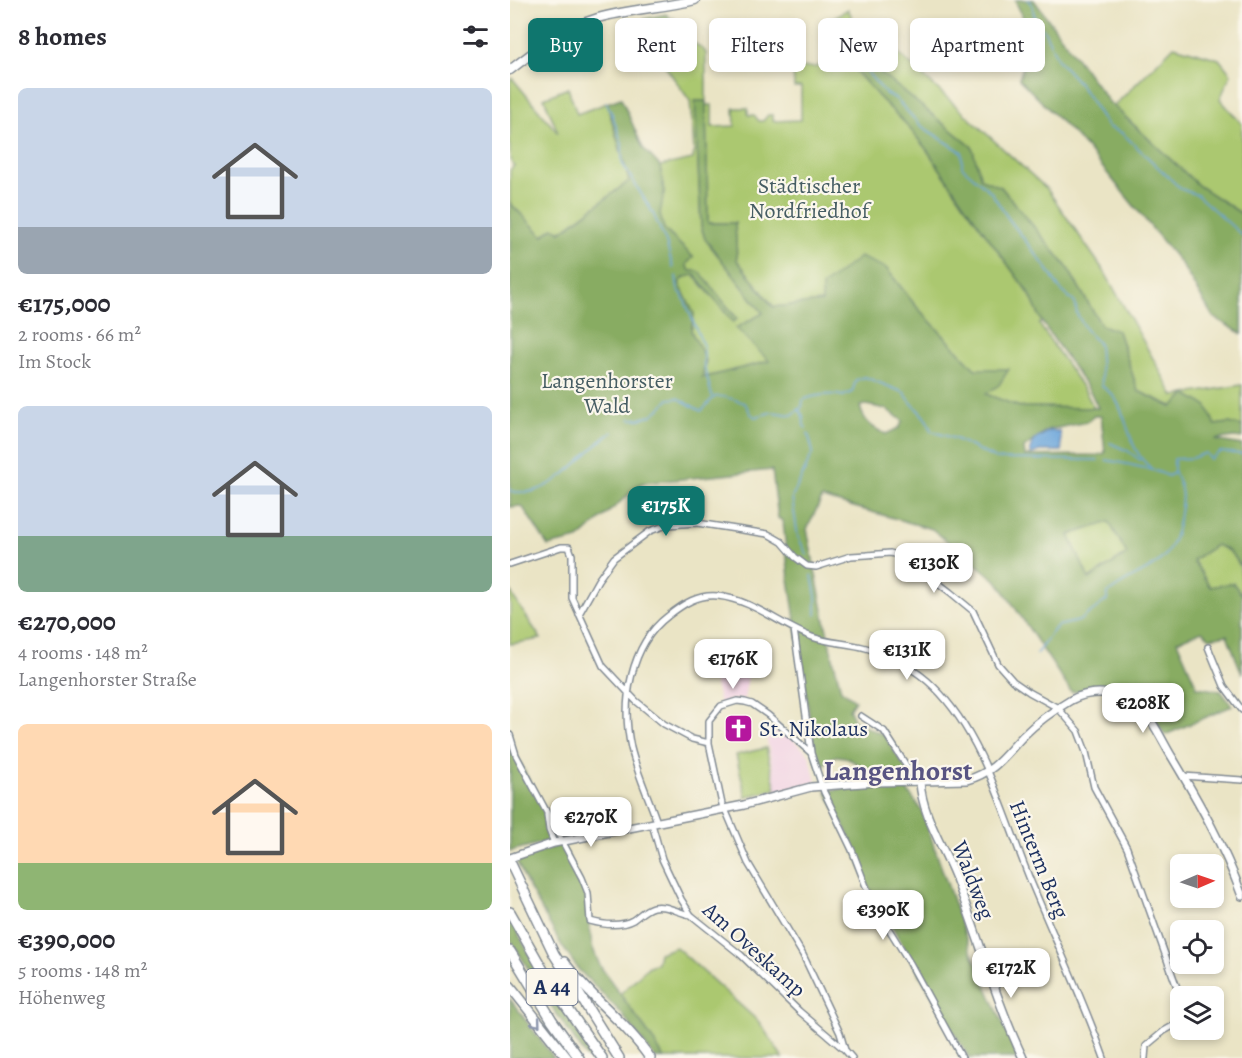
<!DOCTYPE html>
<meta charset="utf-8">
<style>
body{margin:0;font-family:Alegreya,serif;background:#f2f2f3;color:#2b2b33;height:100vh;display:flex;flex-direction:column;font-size:22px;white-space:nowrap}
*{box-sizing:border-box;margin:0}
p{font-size:20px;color:#7c7c81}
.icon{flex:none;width:33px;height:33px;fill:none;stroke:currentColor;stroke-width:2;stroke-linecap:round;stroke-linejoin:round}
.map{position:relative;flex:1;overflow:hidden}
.panel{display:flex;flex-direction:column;background:#fff;width:510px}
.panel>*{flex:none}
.top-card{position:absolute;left:18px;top:18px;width:570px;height:54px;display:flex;gap:12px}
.needle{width:39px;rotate:88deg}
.buttons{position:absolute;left:660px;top:854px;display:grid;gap:12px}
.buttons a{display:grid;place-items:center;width:54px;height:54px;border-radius:9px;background:#fff;box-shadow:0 3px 9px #0003;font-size:30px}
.price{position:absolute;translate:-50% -51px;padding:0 14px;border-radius:12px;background:#fff;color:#222;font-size:20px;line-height:39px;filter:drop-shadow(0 2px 3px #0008)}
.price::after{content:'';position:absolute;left:50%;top:36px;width:18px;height:14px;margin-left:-9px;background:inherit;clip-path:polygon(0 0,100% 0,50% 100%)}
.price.current{background:#0f766e;color:#fff}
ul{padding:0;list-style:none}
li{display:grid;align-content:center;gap:12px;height:318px;padding:0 18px}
li span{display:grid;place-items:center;height:186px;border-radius:9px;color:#555}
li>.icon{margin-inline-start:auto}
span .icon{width:108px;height:108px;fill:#fffc;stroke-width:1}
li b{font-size:26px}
h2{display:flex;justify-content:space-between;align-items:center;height:72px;padding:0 18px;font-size:26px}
.chip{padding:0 21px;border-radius:9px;background:#fff;box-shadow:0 3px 9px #0003;font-size:21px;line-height:54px}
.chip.current{background:#0f766e;color:#fff}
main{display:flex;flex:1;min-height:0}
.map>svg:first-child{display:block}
.built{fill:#f1d0e3}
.green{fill:#abc870;stroke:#637c67;stroke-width:1.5}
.forest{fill:#88ac62;stroke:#526e60;stroke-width:1.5;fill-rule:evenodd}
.water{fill:#69a4da;stroke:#426a9c;stroke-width:1.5}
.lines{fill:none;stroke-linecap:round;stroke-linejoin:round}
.stream{stroke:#69a4da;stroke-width:1.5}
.minor-casing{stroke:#828a92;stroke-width:8}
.tertiary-casing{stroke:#828a92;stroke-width:10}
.primary-casing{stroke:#828a92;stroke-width:11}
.motorway-casing{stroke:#828a92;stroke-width:12}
.minor{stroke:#fff;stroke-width:5}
.tertiary{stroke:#fff;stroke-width:7}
.primary{stroke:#fff;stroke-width:8}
.motorway{stroke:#fff;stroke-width:9}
.oneway{stroke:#8d97ae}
.labels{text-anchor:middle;stroke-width:4.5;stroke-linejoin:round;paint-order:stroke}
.shield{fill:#fbf7ec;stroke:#5e6b89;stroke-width:1.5}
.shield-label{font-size:21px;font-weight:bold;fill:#1b2f5e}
.park-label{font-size:22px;fill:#465d63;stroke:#fbf7ec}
.poi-label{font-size:22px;fill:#1b2f5e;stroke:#fbf7ec;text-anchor:start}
.street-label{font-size:22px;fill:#1b2f5e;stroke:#fbf7ec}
.district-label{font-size:28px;font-weight:bold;fill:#585482;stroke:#fbf7ec}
</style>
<main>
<section class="panel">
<h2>8 homes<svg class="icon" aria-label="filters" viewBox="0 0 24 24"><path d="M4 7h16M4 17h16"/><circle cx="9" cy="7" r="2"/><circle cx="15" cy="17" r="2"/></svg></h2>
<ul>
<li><span style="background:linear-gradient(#c9d6e8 75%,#9aa5b1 0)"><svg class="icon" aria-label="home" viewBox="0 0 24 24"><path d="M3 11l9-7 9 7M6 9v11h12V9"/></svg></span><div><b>€175,000</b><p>2 rooms · 66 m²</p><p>Im Stock</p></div></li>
<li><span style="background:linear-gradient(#c9d6e8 70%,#7fa58c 0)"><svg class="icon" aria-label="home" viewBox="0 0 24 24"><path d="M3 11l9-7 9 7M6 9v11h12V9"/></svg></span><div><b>€270,000</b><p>4 rooms · 148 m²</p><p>Langenhorster Straße</p></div></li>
<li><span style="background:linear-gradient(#ffd9b3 75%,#8fb573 0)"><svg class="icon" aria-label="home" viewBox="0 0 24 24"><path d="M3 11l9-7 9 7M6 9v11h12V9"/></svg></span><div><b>€390,000</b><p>5 rooms · 148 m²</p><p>Höhenweg</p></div></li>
</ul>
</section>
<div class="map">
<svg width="732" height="1058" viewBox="0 0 732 1058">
<rect width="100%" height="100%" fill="#fbf7ec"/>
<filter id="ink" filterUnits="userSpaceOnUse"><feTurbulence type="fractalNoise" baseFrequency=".0167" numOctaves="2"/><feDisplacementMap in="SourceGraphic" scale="12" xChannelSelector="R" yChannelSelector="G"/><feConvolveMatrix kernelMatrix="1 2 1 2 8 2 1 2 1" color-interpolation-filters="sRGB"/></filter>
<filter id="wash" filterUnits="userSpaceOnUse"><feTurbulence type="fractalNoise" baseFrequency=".008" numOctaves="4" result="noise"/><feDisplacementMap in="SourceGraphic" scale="24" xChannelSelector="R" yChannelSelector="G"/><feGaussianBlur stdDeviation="1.35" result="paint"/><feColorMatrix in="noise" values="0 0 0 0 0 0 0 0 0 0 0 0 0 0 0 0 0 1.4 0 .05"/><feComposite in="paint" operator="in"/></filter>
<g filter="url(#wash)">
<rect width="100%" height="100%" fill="#eae4c5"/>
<path class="built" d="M220 665 240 666 234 699 220 700 210 704 201 669Z
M273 731 299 754 306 782 267 791 256 735Z"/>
<path class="green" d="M338 9 349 32 381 36 387 52 537 189 594 271 664 396 732 385V426L719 423 705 425 628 391 608 331 591 325 557 267 491 187 471 179 462 147 330 40 318 21Z
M164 18 173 35 194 50 196 53V101H185L191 226 195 239 253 313 260 361 192 378 196 360 181 331 184 314 169 283 175 276 184 275 223 322 227 318 188 271H180L176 265 183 257 154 229 149 214 154 192 150 166 183 159 184 150 180 101 153 63 159 60 143 28Z
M664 46 709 59 721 74 710 99 732 124V214L689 186 604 106Z
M325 48 369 97 396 124 417 150 454 204 520 295 532 322 529 324 575 391 584 408 510 407 475 394 465 369 405 305 376 268 313 302 264 307 227 260 225 223H198L196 105H202V127L225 126 224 108H238V115H244L249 121H253L258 115H263V121L291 120V87H284L283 68 307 67Z
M2 78 48 133 34 98 58 88 67 114 97 103 119 181 50 232 43 228 33 236 0 203V170L4 166 0 160V80Z
M599 522 617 554 579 579 559 535Z
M706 545C732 554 732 570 732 595L723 583 700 587 683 560Z
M0 589 4 598 31 639 0 644Z
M256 748 266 789 236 797 226 755Z
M166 947 249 1022 273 1058H152L141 1037 110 994 139 966 147 963 149 953Z"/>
<path class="forest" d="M505 0H524L599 102 689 186 732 214V334L703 317 672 265 576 147 509 79 522 37Z
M156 14 162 19 144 28 159 60 154 63 134 19Z
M330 40 462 147 471 179 491 187 557 267 591 325 608 331 628 391 662 407 676 394 697 406 705 425 719 423 732 426V438L724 437 704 440 732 445V566L717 549 706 545 683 560 700 587 723 583 732 595V674L717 635 700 638 692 631 667 641 687 687 711 691 722 706 655 735C641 712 628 693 598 689 587 687 572 691 561 692L488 582 422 529 312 498 297 529 320 646 331 690 345 700 339 709 345 722 374 735 399 774H366L335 757 326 756 318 759 310 771 306 760 279 579 273 521 268 518 262 470 132 483 68 539 38 546 12 506 0 507V203L33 236 43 228 51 232 119 181 97 103 111 98 133 148 150 166 154 192 150 214 154 229 183 257 176 265 180 271H188L191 273 227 319 223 322 185 275 175 277 169 283 184 314 181 331 196 360 192 378 259 361 226 328 253 313 195 239 191 226 185 101H196L198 223H225L227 260 263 307 312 302V286L350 257 376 268 405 305 465 369H499L489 385 476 394 510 407 588 408 581 393 532 322 520 295 454 204 417 150 396 124 369 97 325 48ZM356 405 376 409 393 421 389 428 376 434C362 428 353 421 350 406ZM584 416H591L595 453 588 455 515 456 514 448 537 430 577 422ZM599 522 617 554 579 579 559 535Z
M0 742 48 839 0 851Z
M354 786H394L411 809 460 949 508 1058H459L358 886 340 838 316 791Z
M52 844 75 892 82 946 90 966 141 1037 154 1058H145L111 1013 68 969 52 946 16 882 7 862 8 860Z
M0 919 47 1003 86 1058H77L38 1001 0 939Z
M0 999 44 1058H0Z"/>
<path class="water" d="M539 431H550L552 451H530L522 454 520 452 524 440Z"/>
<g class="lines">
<path class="stream" d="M518 0 522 5 526 24 534 30 548 60 569 83 598 127 612 133 671 189 687 195 732 235
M345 58 376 94 385 98 411 126 452 152V167L481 192 498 218 538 270 549 288 565 303 567 314 576 330 589 344 592 386C597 390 603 394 606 400 620 423 618 450 641 468
M96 102 102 114 112 144V163L143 213 156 242 163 268
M166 276 168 290 172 294 194 348V366L202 396
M289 409 293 416 294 426 296 428
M120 419C141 420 146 413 159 399L168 398 191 411C197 407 200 399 205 397 212 394 228 401 235 403L241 414 245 417 262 412 282 415 292 407 293 400C304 395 322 393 333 396L342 392 346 380 355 377 395 393C401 407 419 416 421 431L446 439 486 459 588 460
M600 443 618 451 630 460
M596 460C613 463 643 468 658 476L664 473V459L682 458 696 453 700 459 710 452 732 454
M0 489 4 492C11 492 21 493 27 490 57 479 77 449 103 432
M297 555 288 537 282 498 303 452 298 433
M302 575 306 597V615
M526 654 547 626 569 621 597 600 598 593C637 563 662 572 670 513 673 498 673 486 664 473"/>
</g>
</g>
<g filter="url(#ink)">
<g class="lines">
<defs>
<path id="minor" d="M0 564 51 547H59L62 555V598L93 666 126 701 154 724 182 739 199 743
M69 614 88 580 104 558 140 531 157 525 187 523 258 534 272 542 285 557 297 566 306 567 341 556 357 555 380 553 394 557 440 592 463 611 488 664 503 681 519 692 548 708 568 731 576 752 584 787 617 848 670 996
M284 629 301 752
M698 647 714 686 732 710
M351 716 374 731 403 776V782
M0 735 6 755 72 878 78 893 80 921C94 925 110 927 123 920 130 915 135 909 143 907 156 904 168 913 181 915
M673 776 732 780
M213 809 199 743V721L211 706 227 701 235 702 242 704 258 715 301 753 314 792 342 850 362 902 400 963 452 1058
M215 809 238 863 293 955 330 1033 335 1050 342 1058
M37 815 39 830 44 843
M147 822C139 798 127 773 121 748 111 703 120 645 158 616 173 604 188 594 208 596 243 600 270 625 302 637 319 643 338 643 356 648 381 655 407 670 424 687 473 735 494 815 519 877 544 938 572 996 594 1058
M142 824 152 859 171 899 181 915 231 955 289 1011 335 1050
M635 1058 636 1046 654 1031 670 1022"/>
<path id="tertiary" d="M410 782C412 815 433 846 445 876 469 937 485 999 513 1058
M0 858 44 843 234 805 301 787 366 782 457 780C485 772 494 756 513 736 527 722 544 710 561 700 581 689 607 691 626 705 642 716 652 741 662 757 689 802 714 846 732 896"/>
<path id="primary" d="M0 70C27 49 54 28 88 18 120 9 153 8 185 0"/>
<path id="motorway" d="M0 862 44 954 109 1058
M0 912 42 986 92 1058
M0 951 42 1020 69 1058
M54 962C79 997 116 1022 140 1058
M0 986 57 1058"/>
</defs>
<use href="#minor" class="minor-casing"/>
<use href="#tertiary" class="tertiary-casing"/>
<use href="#primary" class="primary-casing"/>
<use href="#motorway" class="motorway-casing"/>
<use href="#minor" class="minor"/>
<use href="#tertiary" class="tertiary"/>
<use href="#primary" class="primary"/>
<use href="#motorway" class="motorway"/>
</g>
<defs><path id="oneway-chevron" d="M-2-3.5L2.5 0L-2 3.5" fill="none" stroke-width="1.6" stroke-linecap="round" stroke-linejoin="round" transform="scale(1.5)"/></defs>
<use class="oneway" href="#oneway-chevron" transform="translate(27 1023) rotate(50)"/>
</g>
<defs>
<symbol id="church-square" viewBox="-11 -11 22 22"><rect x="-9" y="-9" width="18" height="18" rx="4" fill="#b5179e" stroke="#fbf7ec"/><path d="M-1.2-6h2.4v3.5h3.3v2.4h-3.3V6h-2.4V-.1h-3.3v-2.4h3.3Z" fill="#fff"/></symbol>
</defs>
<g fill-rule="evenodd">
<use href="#church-square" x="212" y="712" width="33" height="33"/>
</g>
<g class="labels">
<rect class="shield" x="16.5" y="969" width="51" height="36" rx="4.5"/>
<g class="shield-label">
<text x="42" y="994">A 44</text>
</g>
<g class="park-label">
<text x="299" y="193">Städtischer<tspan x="299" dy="25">Nordfriedhof</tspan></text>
<text x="97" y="388">Langenhorster<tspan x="97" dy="25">Wald</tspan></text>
</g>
<g class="poi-label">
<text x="249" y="736">St. Nikolaus</text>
</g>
<g class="street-label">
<text transform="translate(530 859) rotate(68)" y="8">Hinterm Berg</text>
<text transform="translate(464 880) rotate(69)" y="8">Waldweg</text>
<text transform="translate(245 949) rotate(42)" y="8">Am Oveskamp</text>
</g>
<g class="district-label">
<text x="388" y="780">Langenhorst</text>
</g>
</g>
</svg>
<div class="buttons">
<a><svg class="needle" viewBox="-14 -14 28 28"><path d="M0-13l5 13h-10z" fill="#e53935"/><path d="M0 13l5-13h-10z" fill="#7c7c81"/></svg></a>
<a><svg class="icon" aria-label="locate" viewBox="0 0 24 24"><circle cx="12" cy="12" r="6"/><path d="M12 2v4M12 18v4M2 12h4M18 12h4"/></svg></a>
<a><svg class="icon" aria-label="layers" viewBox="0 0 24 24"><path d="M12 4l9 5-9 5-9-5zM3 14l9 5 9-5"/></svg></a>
</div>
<b class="price current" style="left:156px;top:537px">€175K</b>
<b class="price" style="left:424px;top:594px">€130K</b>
<b class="price" style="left:397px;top:681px">€131K</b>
<b class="price" style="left:223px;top:690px">€176K</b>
<b class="price" style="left:633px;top:734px">€208K</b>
<b class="price" style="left:81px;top:848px">€270K</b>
<b class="price" style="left:373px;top:941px">€390K</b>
<b class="price" style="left:501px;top:999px">€172K</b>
<div class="top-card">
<a class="chip current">Buy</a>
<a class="chip">Rent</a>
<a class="chip">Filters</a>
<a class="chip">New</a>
<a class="chip">Apartment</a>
</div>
</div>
</main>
